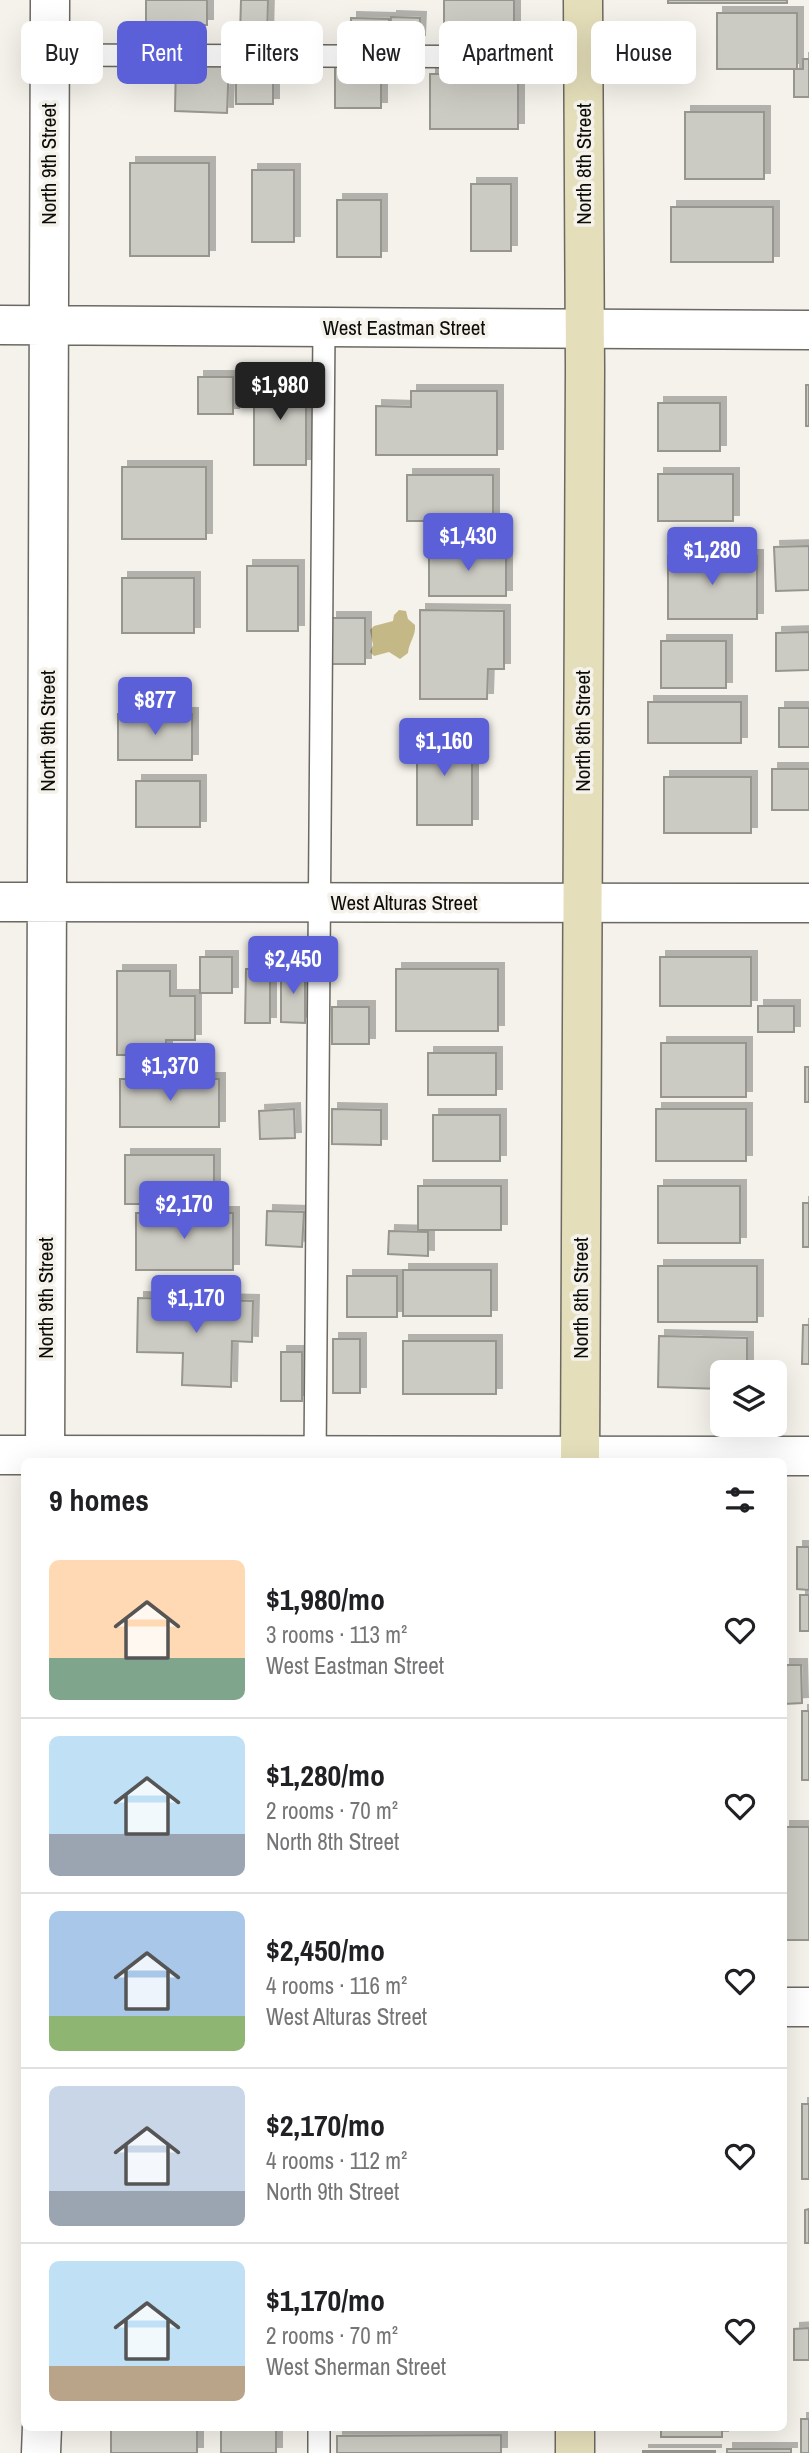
<!DOCTYPE html>
<meta charset="utf-8">
<style>
body{margin:0;font-family:"Archivo Narrow",sans-serif;background:#f2f2f2;color:#202124;height:100vh;display:flex;flex-direction:column;font-size:26px;white-space:nowrap}
*{box-sizing:border-box;margin:0}
p{font-size:23px;color:#757577}
.icon{flex:none;width:38px;height:38px;fill:none;stroke:currentColor;stroke-width:2;stroke-linecap:round;stroke-linejoin:round}
.map{position:relative;flex:1;overflow:hidden}
.drawer{position:absolute;left:21px;top:1458px;width:766px;height:973px;display:flex;flex-direction:column;background:#fff;border-radius:10px;box-shadow:0 7px 28px #0002}
.drawer>*{flex:none}
.hud{position:absolute;left:21px;top:21px;width:768px;height:63px;display:flex;gap:14px}
.fabs{position:absolute;left:710px;top:1360px;display:grid;gap:14px}
.fabs a{display:grid;place-items:center;width:77px;height:77px;border-radius:10px;background:#fff;box-shadow:0 7px 28px #0002;font-size:35px}
.price{position:absolute;translate:-50% -60px;padding:0 16px;border-radius:7px;background:#5b60d8;color:#fff;font-size:23px;line-height:46px;filter:drop-shadow(0 2px 4px #0008)}
.price::after{content:'';position:absolute;left:50%;top:42px;width:21px;height:16px;margin-left:-10px;background:inherit;clip-path:polygon(0 0,100% 0,50% 100%)}
.price.on{background:#222;color:#fff}
ul{padding:0;list-style:none}
li{display:flex;align-items:center;gap:21px;height:175px;padding:0 28px}
li+li{border-top:2px solid #e0e0e0}
li span{display:grid;place-items:center;flex:none;width:196px;height:140px;border-radius:10px;color:#555}
li>.icon{margin-inline-start:auto}
span .icon{width:84px;height:84px;fill:#fffc;stroke-width:1}
li b{font-size:30px}
h2{display:flex;justify-content:space-between;align-items:center;height:84px;padding:0 28px;font-size:30px}
.chip{padding:0 24px;border-radius:10px;background:#fff;box-shadow:0 7px 28px #0002;font-size:24px;line-height:63px}
.chip.on{background:#5b60d8;color:#fff}
.map>svg:first-child{display:block}
.water{fill:#c4b986}
.building{fill:#cccbc3;stroke:#97968e;stroke-width:2;filter:url(#shadow)}
.lines{fill:none;stroke-linecap:round;stroke-linejoin:round}
.lane-casing{stroke:#6b6962;stroke-width:24}
.street-casing{stroke:#6b6962;stroke-width:41}
.secondary-casing{stroke:#6b6962;stroke-width:41}
.lane{stroke:#fff;stroke-width:21}
.street{stroke:#fff;stroke-width:38}
.secondary{stroke:#e5deba;stroke-width:38}
.labels{text-anchor:middle;stroke-width:7;stroke-linejoin:round;paint-order:stroke}
.street-label{font-size:21px;fill:#0c0c09;stroke:#f4f2ea}
</style>
<div class="map">
<svg width="809" height="2453" viewBox="0 0 809 2453">
<defs>
<filter id="shadow"><feDropShadow dx="6" dy="-6" stdDeviation="0" flood-color="#0004"/></filter>
</defs>
<rect width="100%" height="100%" fill="#f4f2ea"/>
<path class="water" d="M399 610 406 611 408 619 415 625C416 636 409 642 408 653L400 659 389 652 374 656 370 652 373 645 370 630 374 626 393 621 394 615Z"/>
<path class="building" d="M146 0H207V25H146Z
M241 0H268L267 38 240 37Z
M444 0H514V43H444Z
M668 0H787V3H668Z
M717 13H797V69H717Z
M391 17 420 18 419 41 390 40Z
M351 18 389 19 388 40 351 39Z
M803 59H809V97H794V69H803Z
M176 60 229 61 227 113 175 111Z
M335 64H381V108H335Z
M236 65H273V104H236Z
M430 74H518V129H430Z
M685 112H764V179H685Z
M130 163H209V256H130Z
M252 170H294V242H252Z
M471 184H511V251H471Z
M337 200H381V257H337Z
M671 207H773V262H671Z
M198 377H233V414H198Z
M254 380H306V465H254Z
M806 385H809V426H806Z
M411 391H497V455H376V406L411 407Z
M658 403H720V451H658Z
M122 467H206V539H122Z
M658 474H733V521H658Z
M407 475H493V521H407Z
M809 546V590L776 591 774 547Z
M429 551H506V596H429Z
M668 556H757V619H668Z
M247 566H298V631H247Z
M122 578H194V633H122Z
M420 610 504 611V669H488L487 699H420Z
M331 618H365V664H331Z
M809 632V670L776 671V633Z
M661 641H726V688H661Z
M648 702H741V743H648Z
M779 708H809V747H779Z
M118 714H192V760H118Z
M417 732H472V825H417Z
M772 769H809V810H772Z
M664 777H751V833H664Z
M136 781H200V827H136Z
M200 957H232V993H200Z
M660 957H751V1006H660Z
M246 969H270V1023H245Z
M281 969H305V1023L281 1022Z
M396 969H498V1031H396Z
M117 971H170V996H195V1040H166V1055H117Z
M758 1006H794V1032H758Z
M332 1007H369V1044H332Z
M661 1043H746V1097H661Z
M428 1053H496V1095H428Z
M805 1067H809V1102H805Z
M120 1079H219V1127H120Z
M294 1109 295 1138 260 1139 259 1111Z
M332 1109 381 1110V1145L332 1144Z
M656 1109H746V1161H656Z
M433 1115H500V1161H433Z
M125 1155H214V1204H125Z
M418 1186H501V1230H418Z
M658 1186H740V1243H658Z
M803 1203H809V1247H803Z
M267 1211 304 1212 302 1247 266 1245Z
M136 1213H233V1270H136Z
M389 1231 428 1232V1256L388 1254Z
M658 1266H757V1322H658Z
M403 1270H491V1316H403Z
M347 1276H397V1317H347Z
M138 1298 253 1301 252 1342 232 1341 231 1387 182 1385 183 1353 137 1352Z
M803 1325H809V1364H802Z
M659 1336 747 1338V1372H723V1389L658 1387Z
M333 1339H360V1393H333Z
M403 1341H496V1394H403Z
M281 1352H302V1401H281Z
M797 1547H809V1590L797 1589Z
M800 1595H809V1631H800Z
M784 1665H801L802 1703 784 1704Z
M802 1711H809V1780H802Z
M784 1827H809V1940H784Z
M802 2104H809V2179H802Z
M809 2209V2243H805V2210Z
M809 2328V2360H794V2329Z
M801 2419H809V2453H801Z
M111 2427H197V2453H111Z
M221 2427H276V2453H221Z
M661 2427H722V2437H661Z
M501 2435V2453H337V2436Z
M727 2449H791V2453H727Z
M643 2451H715V2453H643Z"/>
<g class="lines">
<defs>
<path id="lane" d="M50 55 583 57
M315 1461 324 327
M319 2427V2453"/>
<path id="street" d="M0 325 809 330
M0 902 809 903
M0 1455 809 1456
M45 1461 50 0
M784 2007H809
M41 2453 42 2427"/>
<path id="secondary" d="M580 1461 585 369 583 0
M575 2453V2427"/>
</defs>
<use href="#lane" class="lane-casing"/>
<use href="#street" class="street-casing"/>
<use href="#secondary" class="secondary-casing"/>
<use href="#lane" class="lane"/>
<use href="#street" class="street"/>
<use href="#secondary" class="secondary"/>
</g>
<g class="labels">
<g class="street-label">
<text transform="translate(49 164) rotate(-90)" y="7">North 9th Street</text>
<text transform="translate(584 164) rotate(-90)" y="7">North 8th Street</text>
<text x="404" y="335">West Eastman Street</text>
<text transform="translate(48 731) rotate(-90)" y="7">North 9th Street</text>
<text transform="translate(583 731) rotate(-90)" y="7">North 8th Street</text>
<text x="404" y="910">West Alturas Street</text>
<text transform="translate(46 1298) rotate(-90)" y="7">North 9th Street</text>
<text transform="translate(581 1298) rotate(-90)" y="7">North 8th Street</text>
</g>
</g>
</svg>
<div class="fabs">
<a><svg class="icon" aria-label="layers" viewBox="0 0 24 24"><path d="M12 4l9 5-9 5-9-5zM3 14l9 5 9-5"/></svg></a>
</div>
<b class="price on" style="left:280px;top:422px">$1,980</b>
<b class="price" style="left:468px;top:573px">$1,430</b>
<b class="price" style="left:712px;top:587px">$1,280</b>
<b class="price" style="left:155px;top:737px">$877</b>
<b class="price" style="left:444px;top:778px">$1,160</b>
<b class="price" style="left:293px;top:996px">$2,450</b>
<b class="price" style="left:170px;top:1103px">$1,370</b>
<b class="price" style="left:184px;top:1241px">$2,170</b>
<b class="price" style="left:196px;top:1335px">$1,170</b>
<div class="hud">
<a class="chip">Buy</a>
<a class="chip on">Rent</a>
<a class="chip">Filters</a>
<a class="chip">New</a>
<a class="chip">Apartment</a>
<a class="chip">House</a>
</div>
<section class="drawer">
<h2>9 homes<svg class="icon" aria-label="filters" viewBox="0 0 24 24"><path d="M4 7h16M4 17h16"/><circle cx="9" cy="7" r="2"/><circle cx="15" cy="17" r="2"/></svg></h2>
<ul>
<li><span style="background:linear-gradient(#ffd9b3 70%,#7fa58c 0)"><svg class="icon" aria-label="home" viewBox="0 0 24 24"><path d="M3 11l9-7 9 7M6 9v11h12V9"/></svg></span><div><b>$1,980/mo</b><p>3 rooms · 113 m²</p><p>West Eastman Street</p></div><svg class="icon" aria-label="heart" viewBox="0 0 24 24"><path d="M12 20l-8-8c-3-5 5-10 8-4 3-6 11-1 8 4z"/></svg></li>
<li><span style="background:linear-gradient(#bfe0f5 70%,#9aa5b1 0)"><svg class="icon" aria-label="home" viewBox="0 0 24 24"><path d="M3 11l9-7 9 7M6 9v11h12V9"/></svg></span><div><b>$1,280/mo</b><p>2 rooms · 70 m²</p><p>North 8th Street</p></div><svg class="icon" aria-label="heart" viewBox="0 0 24 24"><path d="M12 20l-8-8c-3-5 5-10 8-4 3-6 11-1 8 4z"/></svg></li>
<li><span style="background:linear-gradient(#a9c7e8 75%,#8fb573 0)"><svg class="icon" aria-label="home" viewBox="0 0 24 24"><path d="M3 11l9-7 9 7M6 9v11h12V9"/></svg></span><div><b>$2,450/mo</b><p>4 rooms · 116 m²</p><p>West Alturas Street</p></div><svg class="icon" aria-label="heart" viewBox="0 0 24 24"><path d="M12 20l-8-8c-3-5 5-10 8-4 3-6 11-1 8 4z"/></svg></li>
<li><span style="background:linear-gradient(#c9d6e8 75%,#9aa5b1 0)"><svg class="icon" aria-label="home" viewBox="0 0 24 24"><path d="M3 11l9-7 9 7M6 9v11h12V9"/></svg></span><div><b>$2,170/mo</b><p>4 rooms · 112 m²</p><p>North 9th Street</p></div><svg class="icon" aria-label="heart" viewBox="0 0 24 24"><path d="M12 20l-8-8c-3-5 5-10 8-4 3-6 11-1 8 4z"/></svg></li>
<li><span style="background:linear-gradient(#bfe0f5 75%,#b9a48a 0)"><svg class="icon" aria-label="home" viewBox="0 0 24 24"><path d="M3 11l9-7 9 7M6 9v11h12V9"/></svg></span><div><b>$1,170/mo</b><p>2 rooms · 70 m²</p><p>West Sherman Street</p></div><svg class="icon" aria-label="heart" viewBox="0 0 24 24"><path d="M12 20l-8-8c-3-5 5-10 8-4 3-6 11-1 8 4z"/></svg></li>
</ul>
</section>
</div>
